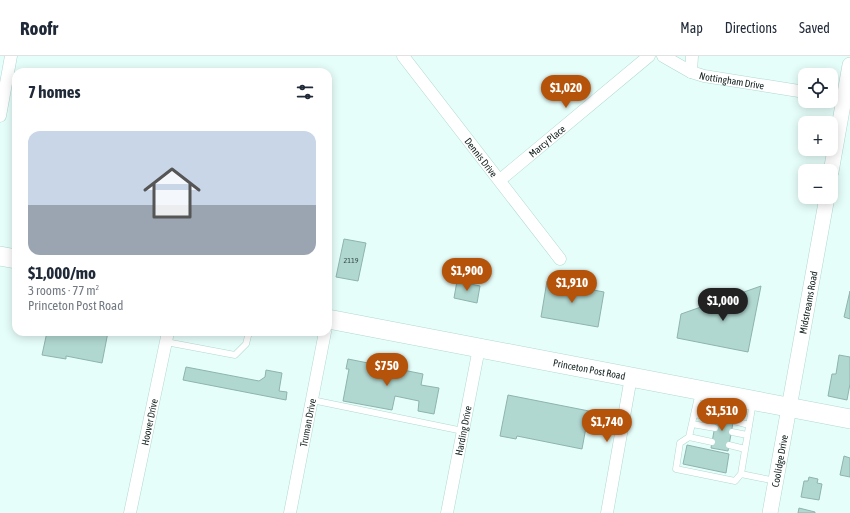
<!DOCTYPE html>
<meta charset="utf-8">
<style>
body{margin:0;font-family:"Asap Condensed",sans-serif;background:#f2f2f3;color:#1f2937;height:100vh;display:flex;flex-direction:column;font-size:15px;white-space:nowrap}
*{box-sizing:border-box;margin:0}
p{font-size:13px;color:#747a83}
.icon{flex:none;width:22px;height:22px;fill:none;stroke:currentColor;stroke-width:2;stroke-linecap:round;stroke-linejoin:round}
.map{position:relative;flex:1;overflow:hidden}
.drawer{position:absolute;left:12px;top:12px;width:320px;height:268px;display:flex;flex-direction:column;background:#fff;border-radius:12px;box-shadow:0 2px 10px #0003}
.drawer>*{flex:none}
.tools{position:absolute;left:798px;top:12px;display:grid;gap:8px}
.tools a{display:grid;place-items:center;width:40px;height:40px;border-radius:8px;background:#fff;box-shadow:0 2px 10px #0003;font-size:20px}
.price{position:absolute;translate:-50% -34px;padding:0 9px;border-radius:14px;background:#b45309;color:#fff;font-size:13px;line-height:26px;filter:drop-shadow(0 1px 2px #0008)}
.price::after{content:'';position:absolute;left:50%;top:24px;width:12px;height:9px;margin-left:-6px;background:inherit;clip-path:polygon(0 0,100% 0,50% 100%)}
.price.on{background:#222;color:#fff}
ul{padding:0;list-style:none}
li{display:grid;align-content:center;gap:8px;height:212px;padding:0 16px}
li span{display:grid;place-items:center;height:124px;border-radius:12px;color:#555}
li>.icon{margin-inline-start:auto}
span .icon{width:72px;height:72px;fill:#fffc;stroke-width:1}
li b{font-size:17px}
h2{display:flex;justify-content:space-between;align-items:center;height:48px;padding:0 16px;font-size:17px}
header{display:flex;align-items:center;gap:24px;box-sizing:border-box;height:56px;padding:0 20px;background:#fff;border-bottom:1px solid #e0e1e3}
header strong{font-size:19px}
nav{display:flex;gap:22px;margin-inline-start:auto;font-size:14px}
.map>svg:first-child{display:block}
.building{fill:#b0d7d0;stroke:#8eb4ae}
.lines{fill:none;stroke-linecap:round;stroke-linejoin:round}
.service-casing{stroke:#b1d8d1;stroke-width:7}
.minor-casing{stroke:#b1d8d1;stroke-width:13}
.tertiary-casing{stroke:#b1d8d1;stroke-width:16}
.primary-casing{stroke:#b1d8d1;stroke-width:20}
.service{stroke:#fff;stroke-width:6}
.minor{stroke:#fff;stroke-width:12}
.tertiary{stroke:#fff;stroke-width:15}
.primary{stroke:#fff;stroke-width:19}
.labels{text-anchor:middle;stroke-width:3.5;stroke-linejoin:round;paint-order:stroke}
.number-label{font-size:8px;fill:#384d4a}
.street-label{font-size:10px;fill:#101f1d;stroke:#fff}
</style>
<header>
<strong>Roofr</strong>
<nav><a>Map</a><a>Directions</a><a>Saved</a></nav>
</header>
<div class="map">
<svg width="850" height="457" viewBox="0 0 850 457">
<rect width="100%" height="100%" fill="#e6fefa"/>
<path class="building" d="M344 183 366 187 358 225 336 221Z
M457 225 480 230 477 247 454 242Z
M547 225 604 236 598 271 541 261Z
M761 230 748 296 677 282 681 258Z
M850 235V263L844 261Z
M47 276H108L102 307 66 300V303L42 299Z
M839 299 850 301V328L847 344 828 340 832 318H836Z
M348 303 423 318 421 329 439 332 434 358 418 355 419 345 395 340 392 354 343 345 349 313H346Z
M186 311 259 325 265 321 266 314 282 317 279 335 287 336 286 344 183 324Z
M508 339 589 355 582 393 517 380 516 383 500 380Z
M717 358 734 361 728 395 711 392Z
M687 389 729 398 726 417 683 408Z
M844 400 850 402V421L840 419Z
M809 421 818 423 817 427 822 428 819 444 801 441 804 425H808Z
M799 452 815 456V457H798Z"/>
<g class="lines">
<defs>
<path id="service" d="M166 286 235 299 246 288 249 276
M312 344 463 375
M753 346 741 418 776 425
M694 358 716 362
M734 365 749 369
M692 368 715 372
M732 376 747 379
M689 381 699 336
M712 386 689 381 680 387 676 413 735 425 741 418
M729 389 745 393"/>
<g id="minor">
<path id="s1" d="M403 0 560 203"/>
<path id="s2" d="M663 0 691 16 704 20 805 36"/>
<path d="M691 16 692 0"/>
<path d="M831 40 850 42"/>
<path d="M0 60 11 0"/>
<path id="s3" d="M500 124 649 0"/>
<path id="s4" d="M130 457 168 276"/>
<path id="s5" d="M290 457 325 276"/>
<path id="s6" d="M447 457 479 292"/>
<path d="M607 457 631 321"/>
</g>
<g id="tertiary">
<path d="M831 116 850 9"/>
<path id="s7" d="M770 457 827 141"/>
</g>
<g id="primary">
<path d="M0 200 16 203"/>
<path id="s8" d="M328 263 850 363"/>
</g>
</defs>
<use href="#service" class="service-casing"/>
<use href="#minor" class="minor-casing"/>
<use href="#tertiary" class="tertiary-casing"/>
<use href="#primary" class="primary-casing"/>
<use href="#service" class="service"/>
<use href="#minor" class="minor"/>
<use href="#tertiary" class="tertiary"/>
<use href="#primary" class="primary"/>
</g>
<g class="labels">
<g class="number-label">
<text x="351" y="207">2119</text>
</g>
<g class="street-label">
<text dy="4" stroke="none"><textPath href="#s2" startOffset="74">Nottingham Drive</textPath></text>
<text dy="4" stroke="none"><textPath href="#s3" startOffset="61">Marcy Place</textPath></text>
<text dy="4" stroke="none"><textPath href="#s1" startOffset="128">Dennis Drive</textPath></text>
<text dy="4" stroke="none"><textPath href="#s7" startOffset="214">Midstreams Road</textPath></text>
<text dy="4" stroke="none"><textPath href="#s8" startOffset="266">Princeton Post Road</textPath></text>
<text dy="4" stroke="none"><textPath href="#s4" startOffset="93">Hoover Drive</textPath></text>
<text dy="4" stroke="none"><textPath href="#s5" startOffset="92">Truman Drive</textPath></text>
<text dy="4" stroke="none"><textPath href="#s6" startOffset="84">Harding Drive</textPath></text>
<text dy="4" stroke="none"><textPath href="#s7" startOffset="53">Coolidge Drive</textPath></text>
</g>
</g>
</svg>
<div class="tools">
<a><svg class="icon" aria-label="locate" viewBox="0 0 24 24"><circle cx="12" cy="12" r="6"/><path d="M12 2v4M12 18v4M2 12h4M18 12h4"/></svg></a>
<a>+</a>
<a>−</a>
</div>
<b class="price" style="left:566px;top:53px">$1,020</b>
<b class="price" style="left:467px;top:236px">$1,900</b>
<b class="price" style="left:572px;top:248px">$1,910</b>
<b class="price on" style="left:723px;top:266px">$1,000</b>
<b class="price" style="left:387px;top:331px">$750</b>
<b class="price" style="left:722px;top:376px">$1,510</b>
<b class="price" style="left:607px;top:387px">$1,740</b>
<section class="drawer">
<h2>7 homes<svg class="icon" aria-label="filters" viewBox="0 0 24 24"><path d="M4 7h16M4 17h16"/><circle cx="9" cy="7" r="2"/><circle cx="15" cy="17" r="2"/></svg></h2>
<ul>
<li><span style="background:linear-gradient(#c9d6e8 60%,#9aa5b1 0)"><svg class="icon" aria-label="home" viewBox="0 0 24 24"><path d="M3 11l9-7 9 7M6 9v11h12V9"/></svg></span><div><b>$1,000/mo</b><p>3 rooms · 77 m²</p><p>Princeton Post Road</p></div></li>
</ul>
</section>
</div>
